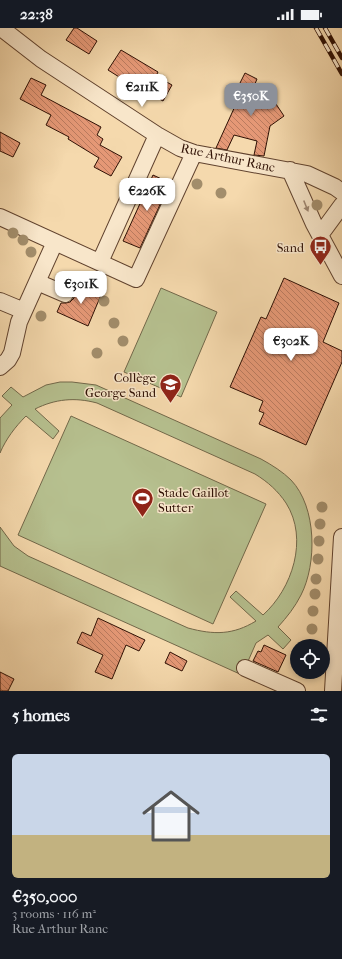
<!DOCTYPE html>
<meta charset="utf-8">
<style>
body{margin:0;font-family:"IM FELL French Canon",serif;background:#242831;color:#f1f3f6;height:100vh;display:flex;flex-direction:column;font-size:15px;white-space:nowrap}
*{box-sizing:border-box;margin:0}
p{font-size:13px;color:#9ea1a6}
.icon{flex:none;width:22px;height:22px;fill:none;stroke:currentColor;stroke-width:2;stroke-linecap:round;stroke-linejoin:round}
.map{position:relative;height:663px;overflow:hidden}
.panel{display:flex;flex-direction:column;background:#171b24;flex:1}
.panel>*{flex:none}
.tools{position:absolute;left:290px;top:611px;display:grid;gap:8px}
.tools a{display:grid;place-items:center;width:40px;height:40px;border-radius:50%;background:#171b24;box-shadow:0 2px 6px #0003;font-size:20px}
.price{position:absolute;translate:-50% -34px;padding:0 9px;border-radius:8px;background:#fff;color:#222;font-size:13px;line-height:26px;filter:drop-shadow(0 1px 2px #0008)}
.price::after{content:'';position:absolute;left:50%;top:24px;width:12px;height:9px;margin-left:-6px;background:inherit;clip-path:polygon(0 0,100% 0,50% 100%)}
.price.selected{background:#8c9099;color:#fff}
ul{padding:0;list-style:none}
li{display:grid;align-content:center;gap:8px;height:212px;padding:0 12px}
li+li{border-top:1px solid #363941}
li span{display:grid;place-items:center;height:124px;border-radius:6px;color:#555}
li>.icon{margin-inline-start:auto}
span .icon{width:72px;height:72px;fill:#fffc;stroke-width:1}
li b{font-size:17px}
h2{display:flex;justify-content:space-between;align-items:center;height:48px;padding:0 12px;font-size:17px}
.status{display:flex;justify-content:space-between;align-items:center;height:28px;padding:0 20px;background:#171b24;direction:ltr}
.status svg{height:11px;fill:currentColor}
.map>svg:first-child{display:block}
.park{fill:#b6c08f;stroke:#72684a}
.building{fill:url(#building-back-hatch);stroke:#2f1004}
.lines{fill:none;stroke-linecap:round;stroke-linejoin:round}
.minor-casing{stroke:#60422e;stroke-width:18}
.minor{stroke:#f8e6ca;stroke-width:16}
.rail-casing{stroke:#2f1004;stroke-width:4.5}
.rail{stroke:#f8e6ca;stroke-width:3;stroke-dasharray:9;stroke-linecap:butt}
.tree{fill:#a28d6b}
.oneway{fill:#9e8671}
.labels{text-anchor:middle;stroke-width:3;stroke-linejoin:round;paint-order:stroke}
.street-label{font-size:13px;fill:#2f1004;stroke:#f8e6ca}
.poi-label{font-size:13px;fill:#2f1004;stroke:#f8e6ca;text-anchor:end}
</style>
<div class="status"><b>22:38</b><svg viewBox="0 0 49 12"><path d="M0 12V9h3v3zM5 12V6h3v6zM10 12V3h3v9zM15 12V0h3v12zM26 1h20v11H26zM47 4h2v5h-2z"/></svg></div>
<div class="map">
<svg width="342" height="663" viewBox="0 0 342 663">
<defs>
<pattern id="building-back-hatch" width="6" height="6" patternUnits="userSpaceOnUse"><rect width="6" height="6" fill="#e59876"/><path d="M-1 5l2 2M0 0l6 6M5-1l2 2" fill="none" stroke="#ba7b5f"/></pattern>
</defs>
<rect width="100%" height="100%" fill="#f5d9ad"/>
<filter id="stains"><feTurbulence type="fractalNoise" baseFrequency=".005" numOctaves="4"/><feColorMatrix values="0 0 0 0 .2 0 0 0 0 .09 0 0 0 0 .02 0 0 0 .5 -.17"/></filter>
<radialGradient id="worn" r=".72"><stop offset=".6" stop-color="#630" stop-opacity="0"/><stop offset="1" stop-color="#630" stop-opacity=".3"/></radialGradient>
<path class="park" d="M161 260 217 284 181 369 124 344Z
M60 354H72L96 357 261 431C272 437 283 444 291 452 317 479 317 536 301 567 295 579 287 589 278 599L291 612 283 621 268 607 256 615 242 647 0 538V499L14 518 28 528 188 600C214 607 233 607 256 593L230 569 236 563 263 587C292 561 309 511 286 475 278 463 268 454 255 446L97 375C75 369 55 371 35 381L59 403 53 411 26 388C15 399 6 411 0 425V390L12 377 2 368 11 359 23 369 46 357Z
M71 388 266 476 213 596 18 507Z"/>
<path class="building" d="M74 0H77L97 13 89 26 66 12Z
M121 22 158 44 156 48 172 57 163 73 147 64 150 58 128 46 124 52 108 42Z
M245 45 257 51 252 63 272 70 284 88 270 98 264 128 254 127 257 113 234 107 227 122 216 120 241 65 236 63Z
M31 50 46 57 41 67 101 99 97 107 103 111 100 117 122 129 111 148 94 139 99 130 68 111 69 109 46 97 51 87 20 71Z
M0 104 20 115 13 129 0 123Z
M153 147 170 155 140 220 123 213Z
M284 250 339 275 323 314 342 323V334L306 417 259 396 264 385 259 383 263 373 230 359 261 289 266 291Z
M71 253 101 267 88 298 57 284 61 275H66L70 274 74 270V264L72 260 69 257Z
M98 590 145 612 139 623 126 617 112 651 95 644 103 627 77 615 82 604 91 608Z
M264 617 286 627 278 644 253 633 258 623 261 624Z
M170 624 187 633 182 643 165 635Z
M0 644 14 651 8 663H0Z"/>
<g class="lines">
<defs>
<path id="minor" d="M1 0 41 31 157 107 180 120 194 125 307 146 335 159 342 164
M290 142 314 196 342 248
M0 189 136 251 194 125
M320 207 342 177
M100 234 157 107
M37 254 65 266
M0 273 24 283
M0 339 8 332 12 325 19 294 55 214
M245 640 297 663
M333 663 342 509"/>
</defs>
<use href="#minor" class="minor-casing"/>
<use href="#minor" class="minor"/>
<defs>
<path id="rail" d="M316 0 342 46
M325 0 342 30"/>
</defs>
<use href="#rail" class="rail-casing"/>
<use href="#rail" class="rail"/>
</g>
<g class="tree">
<circle cx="197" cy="156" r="5.5"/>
<circle cx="221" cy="165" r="5.5"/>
<circle cx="317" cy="177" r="5.5"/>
<circle cx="13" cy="205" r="5.5"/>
<circle cx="23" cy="212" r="5.5"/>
<circle cx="31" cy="224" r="5.5"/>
<circle cx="104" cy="273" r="5.5"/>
<circle cx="41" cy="288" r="5.5"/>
<circle cx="114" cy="295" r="5.5"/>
<circle cx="123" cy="313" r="5.5"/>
<circle cx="97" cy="325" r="5.5"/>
<circle cx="322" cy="479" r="5.5"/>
<circle cx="320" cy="496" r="5.5"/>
<circle cx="319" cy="513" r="5.5"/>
<circle cx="318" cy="531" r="5.5"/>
<circle cx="316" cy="551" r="5.5"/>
<circle cx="315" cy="566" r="5.5"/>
<circle cx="313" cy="583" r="5.5"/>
<circle cx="312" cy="601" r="5.5"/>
</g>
<defs><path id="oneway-solid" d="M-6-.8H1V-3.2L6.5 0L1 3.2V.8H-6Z"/></defs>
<use class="oneway" href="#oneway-solid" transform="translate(306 178) rotate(68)"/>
<defs>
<symbol id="bus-pin" viewBox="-11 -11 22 30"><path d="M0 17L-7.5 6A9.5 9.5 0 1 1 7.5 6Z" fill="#8f2418" stroke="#f8e6ca"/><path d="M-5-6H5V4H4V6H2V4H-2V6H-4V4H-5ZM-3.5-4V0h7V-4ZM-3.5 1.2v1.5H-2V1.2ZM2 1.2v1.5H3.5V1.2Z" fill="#fff"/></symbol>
<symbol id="school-pin" viewBox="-11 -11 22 30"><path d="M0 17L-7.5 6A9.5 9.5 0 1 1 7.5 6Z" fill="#8f2418" stroke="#f8e6ca"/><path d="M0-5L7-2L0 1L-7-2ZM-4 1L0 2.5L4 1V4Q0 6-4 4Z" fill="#fff"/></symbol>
<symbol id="stadium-pin" viewBox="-11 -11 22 30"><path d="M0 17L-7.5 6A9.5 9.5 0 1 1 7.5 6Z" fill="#8f2418" stroke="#f8e6ca"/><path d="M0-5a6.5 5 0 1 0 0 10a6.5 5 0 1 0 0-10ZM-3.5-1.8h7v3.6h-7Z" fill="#fff"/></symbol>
</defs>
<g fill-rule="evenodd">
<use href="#bus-pin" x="308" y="206" width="25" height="34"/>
<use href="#school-pin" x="158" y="344" width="25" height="34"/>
<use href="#stadium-pin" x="130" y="458" width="25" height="34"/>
</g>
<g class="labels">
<g class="street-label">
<text transform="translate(228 129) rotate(12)" y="5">Rue Arthur Ranc</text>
</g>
<g class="poi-label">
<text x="304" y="224">Sand</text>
<text x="156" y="354">Collège<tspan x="156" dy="15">George Sand</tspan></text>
<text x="158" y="469" text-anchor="start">Stade Gaillot<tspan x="158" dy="15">Sutter</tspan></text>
</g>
</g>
<rect width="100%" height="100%" filter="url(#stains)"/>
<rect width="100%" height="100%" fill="url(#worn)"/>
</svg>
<div class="tools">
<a><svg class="icon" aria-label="locate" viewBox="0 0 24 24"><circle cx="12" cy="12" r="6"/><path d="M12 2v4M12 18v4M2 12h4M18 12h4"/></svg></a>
</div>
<b class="price" style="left:142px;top:80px">€211K</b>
<b class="price selected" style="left:251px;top:89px">€350K</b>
<b class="price" style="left:147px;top:184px">€226K</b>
<b class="price" style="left:81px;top:277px">€301K</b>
<b class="price" style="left:291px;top:334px">€302K</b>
</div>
<section class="panel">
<h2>5 homes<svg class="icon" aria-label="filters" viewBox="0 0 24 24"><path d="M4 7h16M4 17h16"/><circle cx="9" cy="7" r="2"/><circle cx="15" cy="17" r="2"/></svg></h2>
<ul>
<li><span style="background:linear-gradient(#c9d6e8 65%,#c2b280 0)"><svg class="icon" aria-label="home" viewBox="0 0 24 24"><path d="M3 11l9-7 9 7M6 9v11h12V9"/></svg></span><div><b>€350,000</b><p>3 rooms · 116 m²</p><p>Rue Arthur Ranc</p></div></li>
</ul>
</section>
